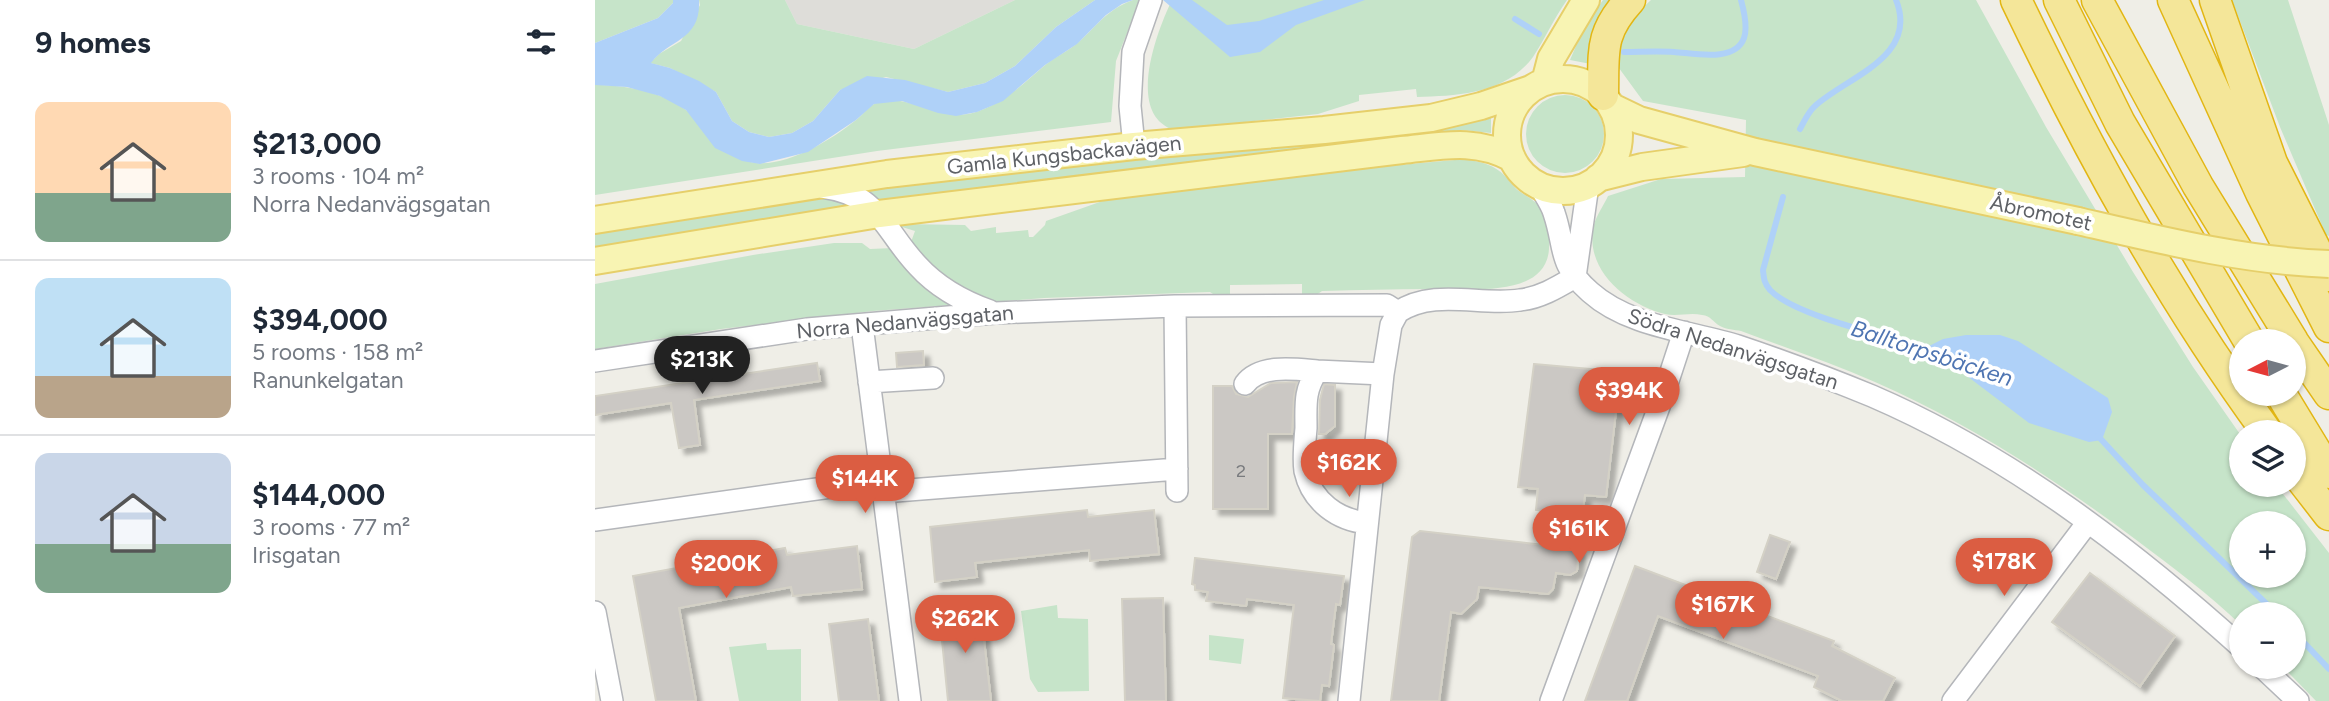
<!DOCTYPE html>
<meta charset="utf-8">
<style>
body{margin:0;font-family:Figtree,sans-serif;background:#f2f2f3;color:#1f2937;height:100vh;display:flex;flex-direction:column;font-size:26px;white-space:nowrap}
*{box-sizing:border-box;margin:0}
p{font-size:23px;color:#747a83}
.icon{flex:none;width:38px;height:38px;fill:none;stroke:currentColor;stroke-width:2;stroke-linecap:round;stroke-linejoin:round}
.map{position:relative;flex:1;overflow:hidden}
.drawer{display:flex;flex-direction:column;background:#fff;width:595px}
.drawer>*{flex:none}
.needle{width:46px;rotate:264deg}
.tools{position:absolute;left:1634px;top:329px;display:grid;gap:14px}
.tools a{display:grid;place-items:center;width:77px;height:77px;border-radius:50%;background:#fff;box-shadow:0 2px 5px #0004;font-size:35px}
.price{position:absolute;translate:-50% -60px;padding:0 16px;border-radius:24px;background:#db5d42;color:#fff;font-size:23px;line-height:46px;filter:drop-shadow(0 2px 4px #0008)}
.price::after{content:'';position:absolute;left:50%;top:42px;width:21px;height:16px;margin-left:-10px;background:inherit;clip-path:polygon(0 0,100% 0,50% 100%)}
.price.selected{background:#222;color:#fff}
ul{padding:0;list-style:none}
li{display:flex;align-items:center;gap:21px;height:175px;padding:0 35px}
li+li{border-top:2px solid #e0e1e3}
li span{display:grid;place-items:center;flex:none;width:196px;height:140px;border-radius:14px;color:#555}
li>.icon{margin-inline-start:auto}
span .icon{width:84px;height:84px;fill:#fffc;stroke-width:1}
li b{font-size:30px}
h2{display:flex;justify-content:space-between;align-items:center;height:84px;padding:0 35px;font-size:30px}
main{display:flex;flex:1;min-height:0}
.map>svg:first-child{display:block}
.industrial{fill:#deddd9}
.green{fill:#c6e4c9;fill-rule:evenodd}
.water{fill:#afd1f8}
.lines{fill:none;stroke-linecap:round;stroke-linejoin:round}
.stream{stroke:#afd1f8;stroke-width:6}
.building{fill:#cbc8c4;stroke:#d4d1c6;stroke-width:2;filter:url(#shadow)}
.minor-casing{stroke:#b4b6ba;stroke-width:24}
.major-casing{stroke:#e6cf6a;stroke-width:30}
.highway-casing{stroke:#e2b614;stroke-width:33}
.minor{stroke:#fff;stroke-width:21}
.major{stroke:#f8f4b3;stroke-width:26}
.highway{stroke:#f4e699;stroke-width:30}
.major-bridge-casing{stroke:#e6cf6a;stroke-width:30;stroke-linecap:butt}
.major-bridge{stroke:#f8f4b3;stroke-width:26}
.labels{text-anchor:middle;stroke-width:7;stroke-linejoin:round;paint-order:stroke}
.number-label{font-size:18px;fill:#797b7e}
.street-label{font-size:21px;fill:#5e6166;stroke:#fff}
.water-label{font-size:23px;font-style:italic;fill:#4f75b2;stroke:#fff}
</style>
<main>
<section class="drawer">
<h2>9 homes<svg class="icon" aria-label="filters" viewBox="0 0 24 24"><path d="M4 7h16M4 17h16"/><circle cx="9" cy="7" r="2"/><circle cx="15" cy="17" r="2"/></svg></h2>
<ul>
<li><span style="background:linear-gradient(#ffd9b3 65%,#7fa58c 0)"><svg class="icon" aria-label="home" viewBox="0 0 24 24"><path d="M3 11l9-7 9 7M6 9v11h12V9"/></svg></span><div><b>$213,000</b><p>3 rooms · 104 m²</p><p>Norra Nedanvägsgatan</p></div></li>
<li><span style="background:linear-gradient(#bfe0f5 70%,#b9a48a 0)"><svg class="icon" aria-label="home" viewBox="0 0 24 24"><path d="M3 11l9-7 9 7M6 9v11h12V9"/></svg></span><div><b>$394,000</b><p>5 rooms · 158 m²</p><p>Ranunkelgatan</p></div></li>
<li><span style="background:linear-gradient(#c9d6e8 65%,#7fa58c 0)"><svg class="icon" aria-label="home" viewBox="0 0 24 24"><path d="M3 11l9-7 9 7M6 9v11h12V9"/></svg></span><div><b>$144,000</b><p>3 rooms · 77 m²</p><p>Irisgatan</p></div></li>
</ul>
</section>
<div class="map">
<svg width="1734" height="701" viewBox="0 0 1734 701">
<defs>
<filter id="shadow"><feDropShadow dx="6" dy="6" stdDeviation="2" flood-color="#0004"/></filter>
</defs>
<rect width="100%" height="100%" fill="#efeee7"/>
<path class="industrial" d="M190 0H420L319 49 202 24Z"/>
<path class="green" d="M0 0H78V3L63 18 0 43Z
M104 0H190L202 24 319 49 420 0H500L461 27 420 66 390 83 353 92 291 77 245 90 218 121 197 133 174 137 154 132 137 121 121 92 75 68 55 63 64 54 86 41 105 5Z
M538 0H545L521 61 516 122 282 151 0 195V85C30 85 66 91 91 110 113 127 131 160 161 163 194 166 236 140 261 120 268 115 273 106 281 103 317 91 344 126 384 111 411 101 428 84 449 66 458 58 470 53 480 45 500 29 510 10 538 0Z
M577 0H972C959 18 950 39 938 57 911 94 863 96 822 97L821 89 764 95V101L723 114 579 130C530 114 562 31 577 0Z
M1008 0H1023L1001 65 975 60 989 27Z
M1056 0H1381L1451 127 1538 272 1598 367 1647 437V485H1681L1734 553V701H1721L1688 667H1699V614H1647V626C1614 594 1576 566 1540 539 1457 477 1375 424 1280 382 1237 363 1191 348 1146 331 1140 330 1130 329 1125 326 1118 322 1116 316 1107 315 1095 312 1082 317 1070 314 1032 305 988 269 999 225 1001 216 1009 205 1013 196L1066 179 1150 177 1151 120 1048 101 1021 64C1028 32 1032 22 1056 0ZM1647 523H1699V576H1647Z
M1637 0H1693L1734 125V236L1731 235 1685 127Z
M931 134a39 39 0 1 1 78 0a39 39 0 1 1-78 0Z
M896 115V133L868 130 218 211 0 247V232L280 187 752 138Z
M871 159C886 162 900 165 910 176 915 180 919 188 924 191 934 198 943 202 948 212 955 224 955 236 954 249 951 300 869 288 835 289 799 289 763 290 727 291L717 298H707V284L635 285V299L627 300 615 292 449 298 278 311 126 329 0 349V284L158 255 239 243H267L275 249 298 248 316 242 320 231 307 227 308 224 370 225 376 231 401 227V233L433 230 434 237H438L450 225 451 221 516 198 792 166Z
M462 605 463 618 493 619 494 691 443 692 435 679 426 611Z
M614 635 649 639 646 664 614 660Z
M171 643 172 650 206 649V701H144L134 647Z"/>
<path class="water" d="M78 0H104C106 41 75 38 56 63L75 68 104 81 121 92 137 121 154 132 174 137 197 133 218 121 245 90 272 76 310 80 353 92 390 83 420 66 461 27 500 0H538L527 4 511 15 482 44 450 65 408 101 382 112 361 116 343 113 307 101 279 104 261 120 213 152 165 164 147 161 120 148 91 110 65 96 32 87 0 85V43L63 18 78 3Z
M568 0H597L632 25 664 21 729 0H770L701 25 665 52 635 57Z
M1371 335H1405L1423 341 1513 398 1517 412 1507 440 1494 442 1434 423 1364 370 1330 348 1348 339Z"/>
<g class="lines">
<path class="stream" d="M920 19 944 34
M1029 52C1045 52 1062 51 1079 52 1098 53 1140 63 1149 38 1153 27 1149 11 1146 0
M1205 129C1209 122 1213 112 1220 106 1252 77 1324 57 1301 0
M1188 197 1168 270C1169 279 1169 283 1175 290 1201 317 1298 337 1336 350
M1503 436 1548 485 1682 614
M1699 632 1734 669"/>
</g>
<path class="building" d="M328 351 329 365 302 367 301 353Z
M222 363 225 381 99 400 105 445 84 448 76 403 0 415V396Z
M939 364 1006 370 1004 382 1024 385 1011 497 990 495 987 516 941 510 943 489 923 487Z
M702 382 699 397 697 434H673V509H618V386H637L641 394 653 397 676 383Z
M729 384 740 385V426L730 434H724L725 400Z
M492 510 493 517 559 510 564 554 495 561 494 550 380 563 382 577 340 582 335 527Z
M825 531 984 549 982 571 975 575 961 573 958 589 953 594 884 587 882 599 866 614 856 612 844 701H796L817 537Z
M1175 535 1195 542 1181 579 1162 572Z
M262 546 267 589 198 596 196 587 84 608 101 701H61L38 576 190 548 192 555Z
M600 558 749 576 745 605 741 604 736 644 739 645 734 686 727 685 725 701 688 698 699 605 652 599 651 606 611 601 613 592 600 590V585L597 584Z
M1040 566 1239 641 1237 646 1300 678 1288 701H1247L1219 687 1223 676 1063 616 1032 701H990Z
M1495 573 1580 636 1545 686 1457 622Z
M568 598 571 701H530L527 599Z
M385 605 396 701H353L344 610Z
M273 619 284 701H244L234 624Z"/>
<g class="lines">
<defs>
<path id="minor" d="M539 146 535 106 538 52 556 0
M944 185C949 194 956 203 959 213 971 248 962 263 995 292 1034 327 1095 331 1143 346 1188 361 1233 378 1277 396 1414 455 1536 548 1647 648
M227 187C286 195 287 228 323 266 343 288 367 301 395 311
M980 277 993 185
M580 306 582 491
M267 325 315 701
M0 361 212 329 400 313 580 306 792 305 803 312C839 288 885 306 925 300 945 298 963 287 980 277
M274 382 338 378
M650 384C665 364 699 369 722 371
M288 492 582 469
M0 520 279 481
M772 523C743 520 717 502 710 471 708 458 710 441 711 428 711 404 709 391 722 371L788 374
M0 612 17 701
M1667 667 1703 701
M754 701 788 374 796 325 803 312
M956 701 1069 393 1089 332
M1358 701 1493 522"/>
<path id="major" d="M912 135a56 56 0 1 1 112 0a56 56 0 1 1-112 0Z
M950 82 956 59 991 0
M1017 107 1044 120 1160 152 1483 221
M1003 178 1047 167 1148 153
M0 220 292 174 539 146 729 130 836 118 886 106 936 89
M0 261 284 214 807 150C847 146 880 138 917 158"/>
<path id="highway" d="M1421 0C1493 150 1573 297 1672 432
M1464 0 1525 123 1654 341
M1502 0 1603 186 1698 341
M1578 0 1666 193 1734 327
M1620 0 1677 163 1734 276
M1008 95C1009 51 1004 34 1035 0
M1699 343 1734 394
M1686 394 1734 473
M1699 470 1734 515"/>
</defs>
<use href="#minor" class="minor-casing"/>
<use href="#major" class="major-casing"/>
<use href="#highway" class="highway-casing"/>
<use href="#minor" class="minor"/>
<use href="#major" class="major"/>
<use href="#highway" class="highway"/>
<defs>
<path id="major-bridge" d="M1483 221C1565 240 1650 261 1734 264"/>
</defs>
<use href="#major-bridge" class="major-bridge-casing"/>
<use href="#major-bridge" class="major-bridge"/>
</g>
<g class="labels">
<g class="number-label">
<text x="646" y="477">2</text>
</g>
<g class="street-label">
<text transform="translate(469 155) rotate(-6)" y="7">Gamla Kungsbackavägen</text>
<text transform="translate(1446 213) rotate(12)" y="7">Åbromotet</text>
<text transform="translate(310 322) rotate(-5)" y="7">Norra Nedanvägsgatan</text>
<text transform="translate(1138 349) rotate(18)" y="7">Södra Nedanvägsgatan</text>
</g>
<g class="water-label">
<text transform="translate(1337 353) rotate(18)" y="8">Balltorpsbäcken</text>
</g>
</g>
</svg>
<div class="tools">
<a><svg class="needle" viewBox="-14 -14 28 28"><path d="M0-13l5 13h-10z" fill="#e53935"/><path d="M0 13l5-13h-10z" fill="#747a83"/></svg></a>
<a><svg class="icon" aria-label="layers" viewBox="0 0 24 24"><path d="M12 4l9 5-9 5-9-5zM3 14l9 5 9-5"/></svg></a>
<a>+</a>
<a>−</a>
</div>
<b class="price selected" style="left:107px;top:396px">$213K</b>
<b class="price" style="left:1034px;top:427px">$394K</b>
<b class="price" style="left:754px;top:499px">$162K</b>
<b class="price" style="left:270px;top:515px">$144K</b>
<b class="price" style="left:984px;top:565px">$161K</b>
<b class="price" style="left:1409px;top:598px">$178K</b>
<b class="price" style="left:131px;top:600px">$200K</b>
<b class="price" style="left:1128px;top:641px">$167K</b>
<b class="price" style="left:370px;top:655px">$262K</b>
</div>
</main>
